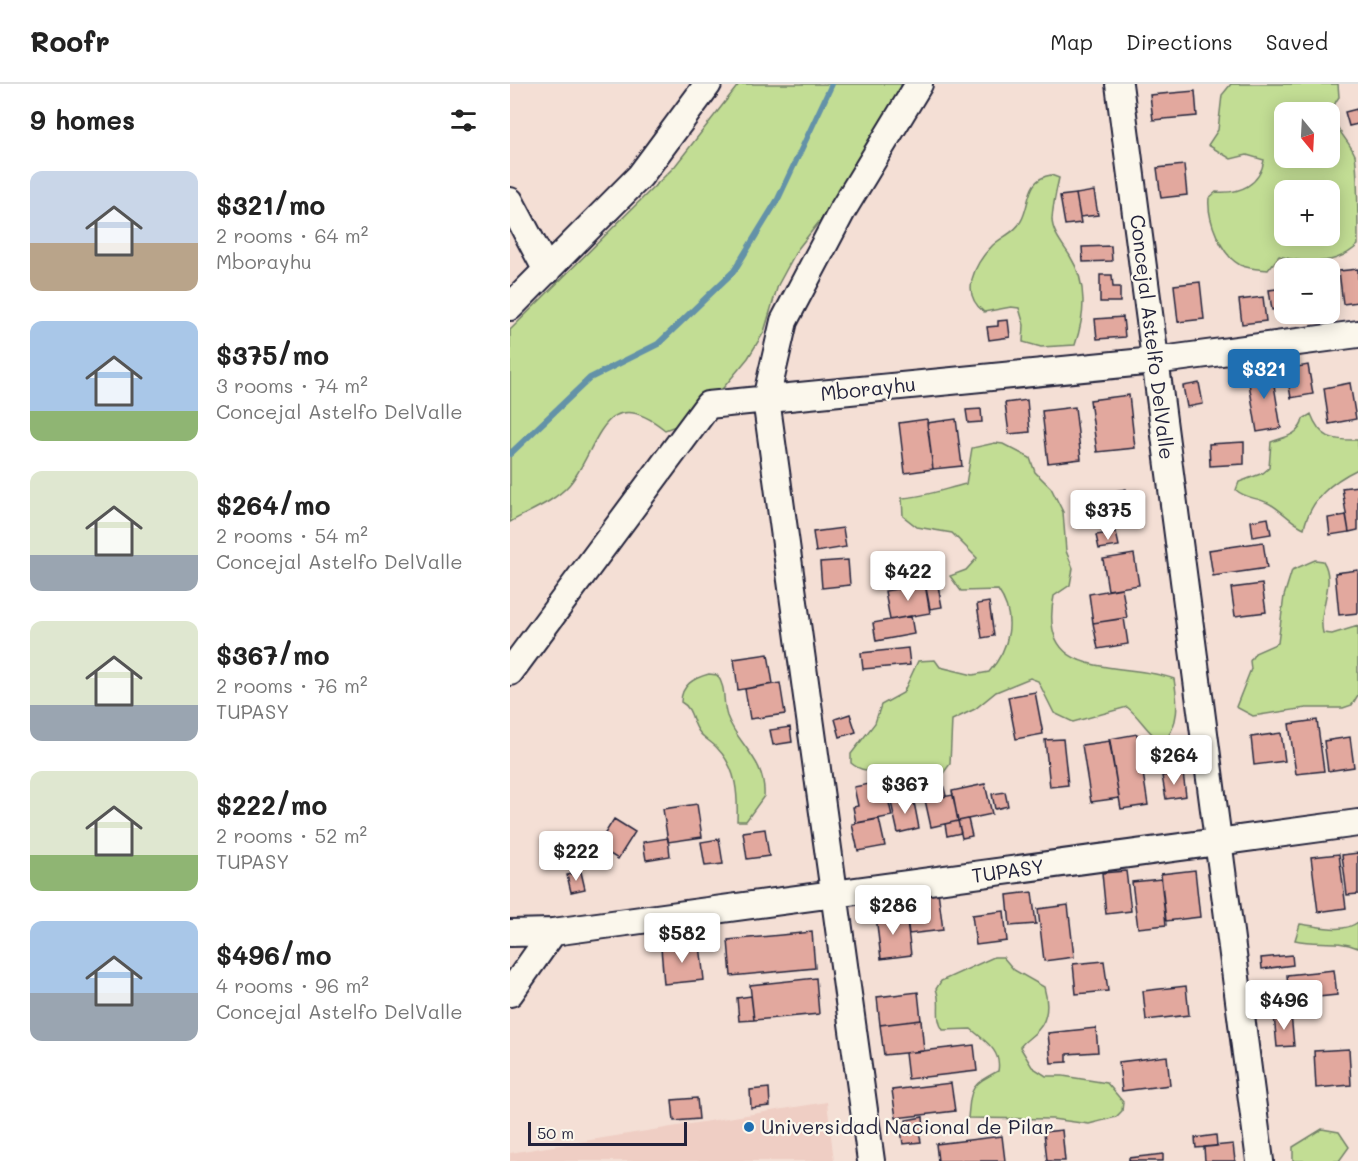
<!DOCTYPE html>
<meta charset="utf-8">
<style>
body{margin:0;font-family:Mali,sans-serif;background:#f2f2f2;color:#222;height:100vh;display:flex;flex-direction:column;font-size:22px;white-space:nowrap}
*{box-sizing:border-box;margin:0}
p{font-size:20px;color:#767676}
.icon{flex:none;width:33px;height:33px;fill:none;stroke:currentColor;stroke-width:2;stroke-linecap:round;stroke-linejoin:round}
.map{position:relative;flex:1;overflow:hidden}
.drawer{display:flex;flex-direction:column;background:#fff;width:510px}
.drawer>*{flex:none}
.needle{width:39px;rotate:162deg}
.fabs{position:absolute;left:764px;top:18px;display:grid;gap:12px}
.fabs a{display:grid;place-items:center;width:66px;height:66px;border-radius:12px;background:#fff;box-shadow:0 3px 15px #0003;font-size:30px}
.scale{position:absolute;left:18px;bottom:15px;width:159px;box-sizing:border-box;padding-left:6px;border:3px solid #22223b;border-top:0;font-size:16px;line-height:21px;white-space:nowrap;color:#22223b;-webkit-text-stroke:4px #fbf7ec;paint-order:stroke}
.price{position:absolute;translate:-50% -51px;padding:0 14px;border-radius:6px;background:#fff;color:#222;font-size:20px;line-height:39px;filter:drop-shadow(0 2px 3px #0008)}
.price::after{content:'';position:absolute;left:50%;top:36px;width:18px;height:14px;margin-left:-9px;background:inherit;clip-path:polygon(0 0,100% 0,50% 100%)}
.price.current{background:#1f6fb2;color:#fff}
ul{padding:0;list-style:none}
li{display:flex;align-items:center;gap:18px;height:150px;padding:0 30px}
li span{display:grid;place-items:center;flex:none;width:168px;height:120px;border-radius:12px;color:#555}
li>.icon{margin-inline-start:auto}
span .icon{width:72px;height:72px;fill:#fffc;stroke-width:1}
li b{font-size:26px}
h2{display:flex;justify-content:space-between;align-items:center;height:72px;padding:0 30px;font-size:26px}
header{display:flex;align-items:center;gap:36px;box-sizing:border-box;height:84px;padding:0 30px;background:#fff;border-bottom:2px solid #e0e0e0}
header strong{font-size:28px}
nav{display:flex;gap:33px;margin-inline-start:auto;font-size:21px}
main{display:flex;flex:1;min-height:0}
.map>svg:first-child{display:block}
.built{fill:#efcec4}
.green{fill:#c2dd94;stroke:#728068;stroke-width:1.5;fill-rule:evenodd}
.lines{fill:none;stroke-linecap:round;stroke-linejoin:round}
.stream{stroke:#6492a8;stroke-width:6}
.building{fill:#e2a89e;stroke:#22223b;stroke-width:1.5}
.street-casing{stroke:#22223b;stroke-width:30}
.street{stroke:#fbf7ec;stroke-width:26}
.poi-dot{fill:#1f6fb2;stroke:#fbf7ec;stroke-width:2}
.labels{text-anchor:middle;stroke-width:4.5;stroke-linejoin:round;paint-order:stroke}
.street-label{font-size:20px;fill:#22223b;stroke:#fbf7ec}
.poi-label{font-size:20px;fill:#22223b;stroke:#fbf7ec;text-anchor:start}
</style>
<header>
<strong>Roofr</strong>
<nav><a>Map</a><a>Directions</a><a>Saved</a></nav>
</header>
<main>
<section class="drawer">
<h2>9 homes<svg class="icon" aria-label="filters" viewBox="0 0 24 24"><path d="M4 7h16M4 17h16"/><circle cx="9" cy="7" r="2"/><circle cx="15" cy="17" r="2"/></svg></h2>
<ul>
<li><span style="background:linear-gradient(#c9d6e8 60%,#b9a48a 0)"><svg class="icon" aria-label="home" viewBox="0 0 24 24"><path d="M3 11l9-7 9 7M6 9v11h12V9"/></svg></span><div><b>$321/mo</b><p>2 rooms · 64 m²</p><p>Mborayhu</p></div></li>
<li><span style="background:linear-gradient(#a9c7e8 75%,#8fb573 0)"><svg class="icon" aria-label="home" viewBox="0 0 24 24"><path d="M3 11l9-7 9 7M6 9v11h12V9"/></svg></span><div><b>$375/mo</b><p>3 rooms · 74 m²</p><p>Concejal Astelfo DelValle</p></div></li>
<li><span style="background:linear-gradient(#dfe7d0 70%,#9aa5b1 0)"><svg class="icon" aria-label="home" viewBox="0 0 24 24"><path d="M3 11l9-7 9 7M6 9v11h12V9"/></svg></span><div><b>$264/mo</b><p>2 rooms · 54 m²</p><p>Concejal Astelfo DelValle</p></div></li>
<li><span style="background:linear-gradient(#dfe7d0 70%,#9aa5b1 0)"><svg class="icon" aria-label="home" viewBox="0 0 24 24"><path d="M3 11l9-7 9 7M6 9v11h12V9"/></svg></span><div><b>$367/mo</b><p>2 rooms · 76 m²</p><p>TUPASY</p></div></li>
<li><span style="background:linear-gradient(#dfe7d0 70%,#8fb573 0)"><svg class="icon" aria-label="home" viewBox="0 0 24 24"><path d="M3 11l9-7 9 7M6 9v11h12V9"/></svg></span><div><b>$222/mo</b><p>2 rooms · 52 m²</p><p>TUPASY</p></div></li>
<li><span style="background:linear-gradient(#a9c7e8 60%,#9aa5b1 0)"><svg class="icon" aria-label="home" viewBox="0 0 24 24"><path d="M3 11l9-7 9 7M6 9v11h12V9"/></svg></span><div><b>$496/mo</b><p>4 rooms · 96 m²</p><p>Concejal Astelfo DelValle</p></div></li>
</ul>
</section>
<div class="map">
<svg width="848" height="1077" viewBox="0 0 848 1077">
<rect width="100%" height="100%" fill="#f4dfd5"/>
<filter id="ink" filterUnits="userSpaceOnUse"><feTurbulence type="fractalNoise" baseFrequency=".0167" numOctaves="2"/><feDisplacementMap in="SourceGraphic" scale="12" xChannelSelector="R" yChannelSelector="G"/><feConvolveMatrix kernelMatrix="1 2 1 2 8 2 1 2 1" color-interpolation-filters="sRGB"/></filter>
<g filter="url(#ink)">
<path class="built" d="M317 1018 324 1077H0V1069Z"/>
<path class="green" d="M229 0H391V5L327 115 287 166 268 201 254 248 238 274 209 309 171 340 155 346C92 295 88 368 59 401 44 418 19 427 0 438V246L165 82Z
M721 0H828L829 13C811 36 837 51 845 71 848 89 848 139 848 161 826 182 796 180 769 172L758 186C748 185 739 185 730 181 711 171 697 135 699 114L706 108C730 110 750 101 754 76L737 71 721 75 698 61 708 46 712 11ZM774 28H819V74H774ZM774 106H819V152H774Z
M541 91 549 94C546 107 543 121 542 135 542 148 553 161 560 172 578 201 575 231 565 261L531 263 513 258 514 241 509 224 501 223 474 228C449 209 465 179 483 161 491 153 506 148 511 137 521 120 515 95 541 91Z
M801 330C810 354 822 357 848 356V385C821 398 801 415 794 444 780 438 771 425 758 419 746 413 736 415 726 406L729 398 753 389 759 384 761 358C775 353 790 351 793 335Z
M485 359 493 360 520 374 525 388 541 404 553 428 556 467 563 484 560 501 544 512C526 600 614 576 664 595 668 619 670 640 653 659 637 649 631 634 617 623L563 638 544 629 528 597 520 594 486 608 465 625 442 636 440 680 429 695C416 691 400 684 387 683 369 682 357 693 341 679V670L365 639 371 621 393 609 408 577 425 576 430 583 463 591 479 588C500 564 507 533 488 506L451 507 440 492 456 486 467 474 442 449 407 443 393 432 392 414C414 413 435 405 456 400L462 364Z
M805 476 813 477C827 499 807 525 813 549L822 550 848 542V611L842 621 833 624H796L743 632 726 623 741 585 740 577 745 569 768 559 774 512 782 486Z
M199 590 207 591C217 604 212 617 217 632 228 662 256 675 254 712L236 737H227C228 711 227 685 208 665 203 659 195 655 190 649 181 639 184 625 171 618 171 601 184 594 199 590Z
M848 838V864C826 855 807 861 785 856L790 840C808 842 833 850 848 838Z
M484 873H493L504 886 534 903C538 917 539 934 528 946 522 953 516 955 510 963L522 983 536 992H553L597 999 613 1018 612 1027 606 1033 579 1040 542 1035 458 1034C461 1003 460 1002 488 987 492 967 475 957 461 945L433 946C424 933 432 919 426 905L431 897Z
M812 1045 829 1048 839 1063 829 1077H783V1063Z"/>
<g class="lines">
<path class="stream" d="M0 370 80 294 148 260 224 187 268 115 322 0"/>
</g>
<path class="building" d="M685 7 687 32 643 36 640 11Z
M847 25 848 40 839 42 835 28Z
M674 81 677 111 651 114 647 84Z
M584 107 588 131 570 133 566 110Z
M566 110 571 139 555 141 550 112Z
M601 162 602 177 573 178 572 163Z
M848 185V218L833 220 829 187Z
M590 191H602L603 203H610V218H590Z
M690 198 694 235 668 238 664 201Z
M774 204V225L762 226 759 206Z
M753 213 756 237 732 240 729 216Z
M613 233 615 253 587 255 585 235Z
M498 236 500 253 479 256 477 243 488 242V237Z
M798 281 803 310 781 314 776 285Z
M761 283 771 344 747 348 737 287Z
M689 299 693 320 677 323 673 302Z
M840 299 846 335 819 340 814 304Z
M619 311 625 364 587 368 580 316Z
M517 316 520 348 499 350 495 319Z
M565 323 571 375 538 379 532 327Z
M471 325 472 338 458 339 456 326Z
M417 335 423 385 395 389 389 339Z
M446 335 452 382 423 385 417 339Z
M734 358V380L700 382 699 360Z
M848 402V446L839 448 832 404Z
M616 405 620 432 572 440 568 413Z
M836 431 839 448 820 451 818 434Z
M758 434 761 450 743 453 741 437Z
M333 444 336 463 306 468 303 448Z
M606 448 609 462 589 465 586 451Z
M753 458 757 484 703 492 699 466Z
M624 470 629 501 598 506 593 475Z
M338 476 340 501 312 504 310 478Z
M848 486V529L829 531 825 489Z
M415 500 420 529 380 536 375 507Z
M752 500 756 528 725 532 721 504Z
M428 502 432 523 420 525 416 504Z
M612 504 617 534 583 539 579 510Z
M479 518 484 552 472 554 467 520Z
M401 532 404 550 366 557 363 539Z
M614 534 618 560 588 565 583 539Z
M398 564 400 581 353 585 351 569Z
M258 570 263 600 228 606 224 575Z
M270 599 275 630 240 635 235 605Z
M525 608 533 650 506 655 498 613Z
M340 630 346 648 330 653 325 635Z
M807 636 814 687 786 690 779 640Z
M280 643 282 658 263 661 260 646Z
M771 649 775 677 744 681 741 653Z
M627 650 638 721 611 725 599 655Z
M840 653 844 683 818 687 814 657Z
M553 655 558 701 540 703 535 656Z
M600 657 609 714 581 718 572 661Z
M673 689 676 712 656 715 652 692Z
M374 697 382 732 346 739 343 723 348 722 344 703Z
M433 700 436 712 418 716 415 704Z
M475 700 482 730 448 737 442 707Z
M495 708 498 722 485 725 482 710Z
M443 711 448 737 421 743 415 716Z
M403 713 409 744 388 749 381 718Z
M187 720 192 753 158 758 153 725Z
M104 735 125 748 108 775 87 762Z
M369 735 375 762 348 767 342 740Z
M458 735 462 752 452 754 448 737Z
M448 737 451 749 437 752 435 740Z
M255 745 259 772 237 775 233 748Z
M158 754 160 772 136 776 133 758Z
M209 755 213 780 195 782 191 758Z
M848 769V810L837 811 832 771Z
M829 770 836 824 808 828 801 773Z
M685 786 690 833 656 837 651 790Z
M616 787 621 827 596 830 592 789Z
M71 788 75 805 61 808 57 791Z
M651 795 656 841 628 844 622 798Z
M428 807 433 846 399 850 394 811Z
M522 808 526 840 500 842 497 811Z
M558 821 564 873 534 877 528 825Z
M494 827 497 857 466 861 462 831Z
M396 829 401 871 371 875 366 832Z
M302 848 305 884 221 892 218 856Z
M190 861 194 896 154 900 151 864Z
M782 871 783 881 752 885 751 874Z
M594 877 598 907 566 910 563 880Z
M824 886 827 911 779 916 777 891Z
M306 894 309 930 244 936 240 901Z
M676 902 679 931 636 936 633 907Z
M408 908 411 936 370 941 367 913Z
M241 912 244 936 229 937 227 914Z
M781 930 784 962 767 963 764 931Z
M411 936 414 967 374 971 370 941Z
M586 944 588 968 557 970V978L541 979 538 949Z
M464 961 467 987 398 995 395 969Z
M839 965 841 1001 806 1004 804 967Z
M657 972 660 1001 612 1007 609 978Z
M441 999 445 1027 386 1034 382 1006Z
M259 1004 260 1022 241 1024 240 1006Z
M187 1014 189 1035 164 1037 162 1016Z
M413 1033 414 1046 409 1047 411 1058 393 1060 391 1046H397L396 1036Z
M552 1046 555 1077H537L534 1048Z
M706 1051 707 1062 686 1064 685 1054Z
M492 1052 495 1077H428L426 1060Z
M723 1060 725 1077H695L694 1063Z
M653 1070V1077H619V1074Z"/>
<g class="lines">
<defs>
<path id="street" d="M609 0 750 1077
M0 117 37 187
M0 223 130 92 198 0
M0 588 198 321 644 277 848 250
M0 849 43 848
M0 909 43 848 848 739
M361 1077 256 315 274 237 332 127 409 0"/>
</defs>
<use href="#street" class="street-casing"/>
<use href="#street" class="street"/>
</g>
</g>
<circle class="poi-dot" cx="239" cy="1043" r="6"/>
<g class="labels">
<g class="street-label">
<text transform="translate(642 253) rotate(83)" y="7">Concejal Astelfo DelValle</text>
<text transform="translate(358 305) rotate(-6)" y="7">Mborayhu</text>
<text transform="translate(498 787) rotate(-8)" y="7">TUPASY</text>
</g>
<g class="poi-label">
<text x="251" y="1050">Universidad Nacional de Pilar</text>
</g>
</g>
</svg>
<div class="fabs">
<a><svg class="needle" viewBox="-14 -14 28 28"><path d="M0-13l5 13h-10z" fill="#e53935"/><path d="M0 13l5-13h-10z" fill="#767676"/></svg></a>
<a>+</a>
<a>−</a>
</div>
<div class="scale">50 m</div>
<b class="price current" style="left:754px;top:316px">$321</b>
<b class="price" style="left:598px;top:457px">$375</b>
<b class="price" style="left:398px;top:518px">$422</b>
<b class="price" style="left:664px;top:702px">$264</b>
<b class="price" style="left:395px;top:731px">$367</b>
<b class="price" style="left:66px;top:798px">$222</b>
<b class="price" style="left:383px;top:852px">$286</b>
<b class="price" style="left:172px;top:880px">$582</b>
<b class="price" style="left:774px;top:947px">$496</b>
</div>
</main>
